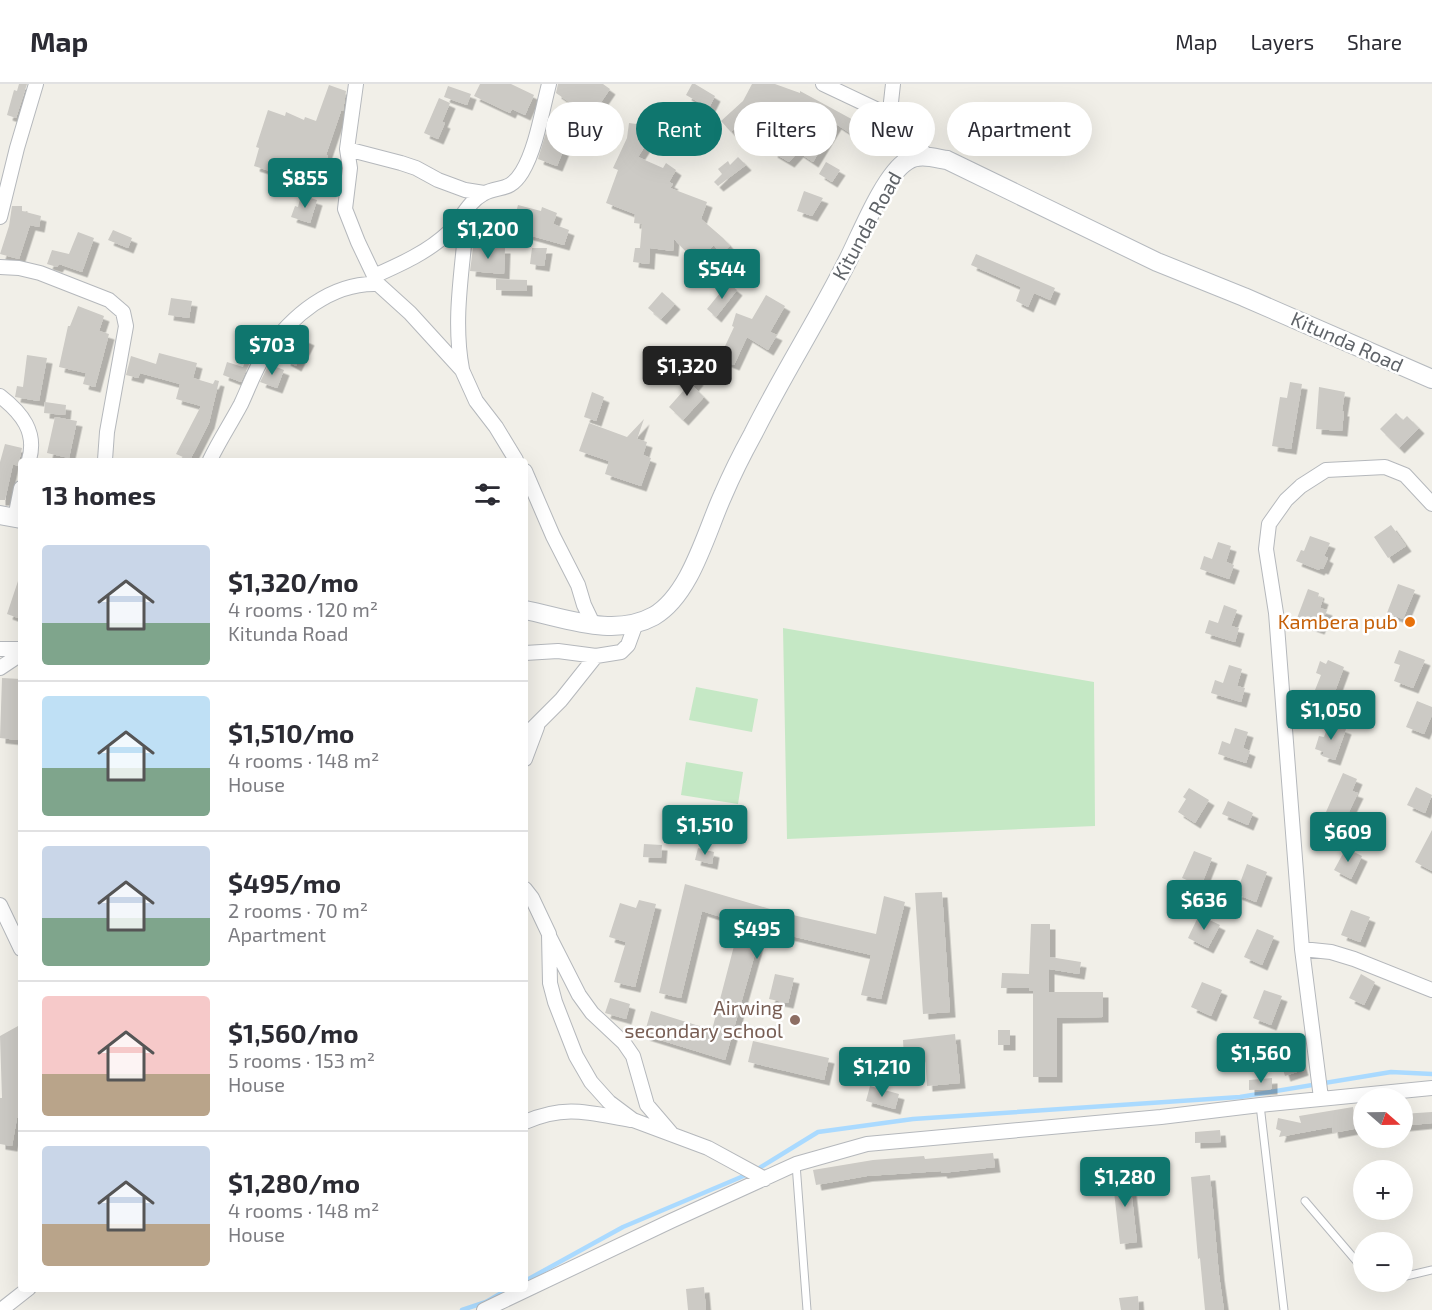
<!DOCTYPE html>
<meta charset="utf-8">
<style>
body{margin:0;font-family:"Exo 2",sans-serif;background:#f2f2f3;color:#2b2b33;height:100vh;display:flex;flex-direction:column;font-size:22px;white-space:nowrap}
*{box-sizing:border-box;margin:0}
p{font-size:20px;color:#7c7c81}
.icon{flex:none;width:33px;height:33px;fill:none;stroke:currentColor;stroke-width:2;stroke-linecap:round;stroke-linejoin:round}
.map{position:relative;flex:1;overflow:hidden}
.sheet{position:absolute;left:18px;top:374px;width:510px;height:834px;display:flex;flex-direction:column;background:#fff;border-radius:6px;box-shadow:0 6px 24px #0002}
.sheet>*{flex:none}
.guide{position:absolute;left:546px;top:18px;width:570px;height:54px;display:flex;gap:12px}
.needle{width:39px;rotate:110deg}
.tools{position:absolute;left:1353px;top:1004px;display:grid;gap:12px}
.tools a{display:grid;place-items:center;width:60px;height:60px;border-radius:50%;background:#fff;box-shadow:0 6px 24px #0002;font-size:30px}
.price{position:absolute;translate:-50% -51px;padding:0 14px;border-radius:6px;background:#0f766e;color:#fff;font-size:20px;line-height:39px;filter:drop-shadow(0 2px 3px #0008)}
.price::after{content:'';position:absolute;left:50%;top:36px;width:18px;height:14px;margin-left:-9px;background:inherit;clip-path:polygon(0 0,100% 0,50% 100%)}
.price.current{background:#222;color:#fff}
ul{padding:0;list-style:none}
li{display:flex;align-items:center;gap:18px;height:150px;padding:0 24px}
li+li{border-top:2px solid #e1e1e2}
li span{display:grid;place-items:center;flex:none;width:168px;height:120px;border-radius:6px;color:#555}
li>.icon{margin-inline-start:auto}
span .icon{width:72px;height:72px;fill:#fffc;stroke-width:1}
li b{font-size:26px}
h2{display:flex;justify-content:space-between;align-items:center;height:72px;padding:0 24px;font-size:26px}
.pill{padding:0 21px;border-radius:27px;background:#fff;box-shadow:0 6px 24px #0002;font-size:21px;line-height:54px}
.pill.current{background:#0f766e;color:#fff}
header{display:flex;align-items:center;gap:36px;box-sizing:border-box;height:84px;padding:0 30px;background:#fff;border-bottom:2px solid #e1e1e2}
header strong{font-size:28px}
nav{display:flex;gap:33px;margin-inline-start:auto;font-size:21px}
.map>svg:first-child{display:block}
.green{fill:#c5e8c5}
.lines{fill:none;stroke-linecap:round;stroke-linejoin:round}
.stream{stroke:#aadaff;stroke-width:4.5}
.building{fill:#cccac5;filter:url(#shadow)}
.lane-casing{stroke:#b5b8bc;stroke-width:9}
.street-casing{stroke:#b5b8bc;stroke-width:16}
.secondary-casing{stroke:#b6babf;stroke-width:20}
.lane{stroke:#fff;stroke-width:7}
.street{stroke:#fff;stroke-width:14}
.secondary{stroke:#fff;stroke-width:18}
.food-dot{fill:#e8710a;stroke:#fff;stroke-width:2}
.education-dot{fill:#8d6e63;stroke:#fff;stroke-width:2}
.labels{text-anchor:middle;stroke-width:5;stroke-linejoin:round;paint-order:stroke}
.street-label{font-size:20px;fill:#5f6368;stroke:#fff}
.food-label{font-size:20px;fill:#c56008;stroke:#fff;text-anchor:end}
.education-label{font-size:20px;fill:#785e54;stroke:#fff;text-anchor:end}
</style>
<header>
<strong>Map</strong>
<nav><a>Map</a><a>Layers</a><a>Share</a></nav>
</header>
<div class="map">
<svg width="1432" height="1226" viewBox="0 0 1432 1226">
<defs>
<filter id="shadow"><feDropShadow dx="5.5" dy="5.5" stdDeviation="0" flood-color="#0004"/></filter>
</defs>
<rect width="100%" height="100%" fill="#f1efe8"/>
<path class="green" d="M783 544 1094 598 1095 742 787 755Z
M696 603 758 615 752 648 689 636Z
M686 678 743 688 738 720 681 711Z"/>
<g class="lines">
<path class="stream" d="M525 1197 623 1143 753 1088 818 1048 913 1035 1240 1013 1391 988 1432 990
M462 1226 486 1218 510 1204"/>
</g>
<path class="building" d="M19 0H27L16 34 7 31 14 6 17 7Z
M480 0H511L534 11 525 31 512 25 510 29 474 12Z
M558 0H603L610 5 591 33 556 9Z
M692 0H695L715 12 709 24 686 11Z
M752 0H775L800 9V7L857 38 860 34 884 48 873 64 836 40 813 78 798 68 789 78 772 68 795 28 751 44 747 33 731 48 721 37 743 17Z
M329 1 346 7 343 27H341L326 71 328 72 322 89 278 74 273 88 254 82 259 64 256 63 268 26 285 32 286 28 304 36 305 33 316 37Z
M448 2 471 10 467 21 444 13Z
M439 14 450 19 442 38 445 39 438 55 424 49Z
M647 36 657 43 638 73 663 84 666 79 676 86 669 98 673 100 670 104 707 118 701 135 723 154 730 162 720 170 714 161 696 178 674 155 673 167 650 164 649 180 633 178 635 164H640L642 140 634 139 635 130 606 119 618 86 613 84 627 54 629 39 644 41Z
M548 42 570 50 557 82 538 75Z
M738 73 746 81 718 102 714 98 722 90 718 85 728 77 730 81Z
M826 78 840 86 832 98 819 90Z
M804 107 823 114 812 132 797 127Z
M301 111 317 116 310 139 291 133 295 122 298 123Z
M518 121 541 127 542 123 557 129 553 140 569 146 564 161 511 146Z
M12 122H22V127L41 132 39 143 30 141 19 175 0 170 9 142Z
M113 146 132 154 128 164 108 156Z
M78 148 94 154 82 188 59 180 57 183 47 180 52 166 69 170Z
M473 164H505L504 190 470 187Z
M532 164H547L544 182 530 180Z
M976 170 1055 204 1050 216 1034 209 1028 223 1016 217 1021 203 971 181Z
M496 195 527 196V207L496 206Z
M728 199 737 206 716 233 707 225Z
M662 208 675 220 661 235 648 224Z
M766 211 785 222 770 248 777 251 768 266 747 253 734 281 719 275 734 243 732 242 736 229 752 235Z
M171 214 192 217 189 234 168 231Z
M78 222 104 232 99 247 109 250 95 303 83 300 86 289 59 283 68 242H70Z
M250 241 268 249 258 264 243 256Z
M298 251 309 256 296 282 285 276Z
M159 269 197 279 193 294 213 300 215 296 219 297 209 339 190 376 176 370 201 322 176 315 180 300 140 289 138 294 126 291 131 272 156 280Z
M27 271 47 274 39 317 15 313 17 302 23 303Z
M247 273 252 274 241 298 223 291 227 278 243 283Z
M269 280 284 286 277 304 260 298Z
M690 288 698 296 693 302 704 313 683 336 669 323 684 306 678 300Z
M1290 298 1302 300 1291 365 1272 362 1280 313 1287 314Z
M1319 303 1345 308 1342 327H1344L1342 347 1316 345Z
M592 308 604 313 596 337 584 333Z
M45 318 66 321 65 331 44 329Z
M1396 329 1403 336 1407 332 1419 344 1399 364 1380 345Z
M55 333 77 337 69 374 47 369Z
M644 335 637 355 647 358 643 371 651 374 641 402 605 390 609 377 579 367 589 339 627 353Z
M5 360 22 364 18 382 13 380 5 416H0V378Z
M1391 441 1406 462 1388 474 1374 453Z
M1310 452 1330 459 1324 472 1328 474 1323 485 1320 484 1319 486 1296 477 1301 466 1304 467Z
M1218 458 1231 462 1226 478 1234 481 1229 495 1200 485 1204 472 1212 475Z
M19 494 21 495V535L7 530Z
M1398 500 1415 506 1403 535 1387 529Z
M1308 505 1319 509 1318 513 1323 515 1320 524 1327 526 1319 545 1296 537Z
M1224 521 1237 526 1231 542 1239 544 1235 558 1205 549 1209 536 1218 539Z
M1399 566 1425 576 1413 604 1394 597 1400 581 1394 579Z
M1328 576 1344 583 1333 613 1315 606 1321 591 1316 589 1320 577 1326 580Z
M1229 581 1242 585 1237 602 1245 604 1241 618 1211 609 1215 596 1223 599Z
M2 594 21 595V629L18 656 0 654Z
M1417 617 1432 623V631L1424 650 1406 643Z
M1329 639 1346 645 1335 676 1322 672 1324 668 1315 665 1319 652 1324 653Z
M1235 644 1248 648 1243 664 1250 667 1246 679 1218 670 1222 657 1230 660Z
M1343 689 1357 695 1352 707 1358 709 1345 736 1326 728Z
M1416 703 1432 711 1425 729 1407 721Z
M1189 704 1209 716 1195 739 1178 728 1186 715 1183 713Z
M1228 717 1253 729 1248 741 1222 730Z
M1432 746V787L1415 778Z
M644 760 662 761 661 774 643 773Z
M698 764 714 768 712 780 695 776Z
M1346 764 1362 772 1351 795 1334 786Z
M1194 767 1212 774 1201 802 1182 794Z
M1247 780 1267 788 1256 818 1236 810Z
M685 800 784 829 876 850 884 812 905 818 881 915 861 911 871 871 762 845 725 976 644 951 651 927 712 946 740 839 702 827 681 914 659 909Z
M942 808 950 928 923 930 915 809Z
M639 816 656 820 635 903 614 898 626 858 609 853 620 819 636 824Z
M1351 826 1370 833 1360 858 1341 851Z
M1199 831 1220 841 1208 864 1188 854Z
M1031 840H1050V873L1081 878 1079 890 1049 885V908H1103V933L1057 934V993H1033V907H1029V904H1001L1002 889 1029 890Z
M1257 845 1274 852 1262 881 1244 873Z
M775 890 794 894 788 919 769 915Z
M1361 890 1375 898 1364 921 1349 914Z
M1202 898 1222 906 1211 932 1191 923Z
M1264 906 1282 912 1271 941 1253 934Z
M610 914 630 920 626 935 605 929Z
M18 942 21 948V1034H17L12 1062 0 1060V1014H2L0 952Z
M998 946H1010V961H998Z
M955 950 960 999 927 1002 925 972 904 974 903 956Z
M753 957 829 974 824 996 748 978Z
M1299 973 1303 986 1285 992 1281 979Z
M1272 994V1005L1249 1006V996Z
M870 1002 899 1010 895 1025 866 1017Z
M1353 1023 1354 1031 1364 1029V1043L1333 1049 1332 1043 1279 1053 1281 1047 1276 1045 1278 1034 1301 1039 1299 1032Z
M1432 1028V1039L1402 1042V1030Z
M1220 1046 1221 1058 1195 1059V1048Z
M993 1069 995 1083 942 1089 941 1087 867 1092 816 1101 813 1086 873 1076 924 1072 925 1075Z
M1129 1087 1137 1158 1120 1160 1112 1090Z
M1210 1091 1219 1191 1224 1226H1205L1200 1174 1198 1175 1191 1093Z
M704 1203 706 1226H688L686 1205Z
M1138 1212 1139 1226H1121L1119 1214Z"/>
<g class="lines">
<defs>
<path id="lane" d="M1260 1021 1284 1226
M796 1080 807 1226
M1305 1117 1364 1186
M1402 1193 1432 1186"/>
<path id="street" d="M356 0 347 65 350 84 345 125 358 158 378 200 410 229 462 286 476 317 496 343 516 376
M823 0 878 26 893 35 927 72
M893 35 891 18 893 0
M347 65 401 79 416 84 438 96 465 106 484 109
M0 133 17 64 36 0
M0 183 19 184 40 189 109 216 123 228 126 242 107 348 105 376
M374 192C401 180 428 168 449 148 461 136 468 118 483 110 499 101 509 109 522 88 536 65 542 27 549 0
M462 285C452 232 464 179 467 126
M0 312C22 329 37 348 29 376
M210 376C219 357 231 339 241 320 249 303 255 285 265 270 291 232 331 198 378 200
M525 387 553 452 578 501 584 521 594 542
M15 434 21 404
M0 565H21
M525 569 558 567 596 572 621 568 628 561 636 539
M0 584 21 570
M525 652 561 616 596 572
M525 675 537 643
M525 805 532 814 549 850 550 899 555 918 576 972 591 998 609 1018 633 1036 708 1064 765 1095
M0 821 21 865
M549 852 579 911 592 929 624 959 633 972 647 1021 671 1049
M1302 865 1331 868 1354 875 1432 906
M1321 1014 1302 865 1276 529 1266 465 1269 440 1286 416 1301 402 1326 386 1385 383 1405 391 1432 420
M525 1038C566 1020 590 1029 631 1036
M1 1226 29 1204
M484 1226 671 1137 796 1080 867 1060 1161 1033 1260 1021 1432 1004"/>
<path id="secondary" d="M0 431 21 435
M525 526C566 534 614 554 654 532 691 510 706 448 723 411 732 390 742 370 753 350 783 290 819 234 849 174 861 150 885 90 907 77 918 69 934 74 947 76L1157 178 1244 213 1432 295"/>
</defs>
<use href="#lane" class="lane-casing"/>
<use href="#street" class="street-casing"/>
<use href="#secondary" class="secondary-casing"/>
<use href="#lane" class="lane"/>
<use href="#street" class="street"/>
<use href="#secondary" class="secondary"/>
</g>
<circle class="food-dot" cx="1410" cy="538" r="6"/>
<circle class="education-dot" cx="795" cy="936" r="6"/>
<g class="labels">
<g class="street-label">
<text transform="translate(867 142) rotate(-61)" y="7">Kitunda Road</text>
<text transform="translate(1347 258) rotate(24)" y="7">Kitunda Road</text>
</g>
<g class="food-label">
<text x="1398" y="545">Kambera pub</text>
</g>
<g class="education-label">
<text x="783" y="931">Airwing<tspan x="783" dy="23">secondary school</tspan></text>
</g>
</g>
</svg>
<div class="tools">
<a><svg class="needle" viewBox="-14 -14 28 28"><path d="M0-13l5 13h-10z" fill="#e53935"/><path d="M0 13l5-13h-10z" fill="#7c7c81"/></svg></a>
<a>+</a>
<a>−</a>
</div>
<b class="price" style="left:305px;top:125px">$855</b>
<b class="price" style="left:488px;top:176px">$1,200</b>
<b class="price" style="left:722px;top:216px">$544</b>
<b class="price" style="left:272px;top:292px">$703</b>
<b class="price current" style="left:687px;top:313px">$1,320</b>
<b class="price" style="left:1331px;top:657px">$1,050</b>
<b class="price" style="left:705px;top:772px">$1,510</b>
<b class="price" style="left:1348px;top:779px">$609</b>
<b class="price" style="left:1204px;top:847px">$636</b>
<b class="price" style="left:757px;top:876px">$495</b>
<b class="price" style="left:1261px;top:1000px">$1,560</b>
<b class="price" style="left:882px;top:1014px">$1,210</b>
<b class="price" style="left:1125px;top:1124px">$1,280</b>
<div class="guide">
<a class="pill">Buy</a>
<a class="pill current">Rent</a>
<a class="pill">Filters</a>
<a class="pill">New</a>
<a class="pill">Apartment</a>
</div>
<section class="sheet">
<h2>13 homes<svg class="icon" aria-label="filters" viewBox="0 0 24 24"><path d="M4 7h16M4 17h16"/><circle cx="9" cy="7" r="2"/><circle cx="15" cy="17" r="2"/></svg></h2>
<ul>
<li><span style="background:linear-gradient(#c9d6e8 65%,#7fa58c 0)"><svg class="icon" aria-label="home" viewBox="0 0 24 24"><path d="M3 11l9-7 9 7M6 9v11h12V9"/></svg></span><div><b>$1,320/mo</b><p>4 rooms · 120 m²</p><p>Kitunda Road</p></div></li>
<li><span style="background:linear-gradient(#bfe0f5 60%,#7fa58c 0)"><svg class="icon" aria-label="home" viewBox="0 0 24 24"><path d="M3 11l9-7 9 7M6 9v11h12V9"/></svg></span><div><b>$1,510/mo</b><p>4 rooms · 148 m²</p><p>House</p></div></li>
<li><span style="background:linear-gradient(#c9d6e8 60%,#7fa58c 0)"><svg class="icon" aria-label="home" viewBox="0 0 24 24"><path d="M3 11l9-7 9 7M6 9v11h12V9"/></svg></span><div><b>$495/mo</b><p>2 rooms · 70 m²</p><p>Apartment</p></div></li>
<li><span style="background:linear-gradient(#f6c9c9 65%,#b9a48a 0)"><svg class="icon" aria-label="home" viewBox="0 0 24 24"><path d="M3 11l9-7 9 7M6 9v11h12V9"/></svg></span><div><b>$1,560/mo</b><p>5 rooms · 153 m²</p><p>House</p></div></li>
<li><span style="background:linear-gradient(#c9d6e8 65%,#b9a48a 0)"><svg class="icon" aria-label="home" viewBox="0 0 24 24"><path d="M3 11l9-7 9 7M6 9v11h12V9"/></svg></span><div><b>$1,280/mo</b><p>4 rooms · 148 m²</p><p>House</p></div></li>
</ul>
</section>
</div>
